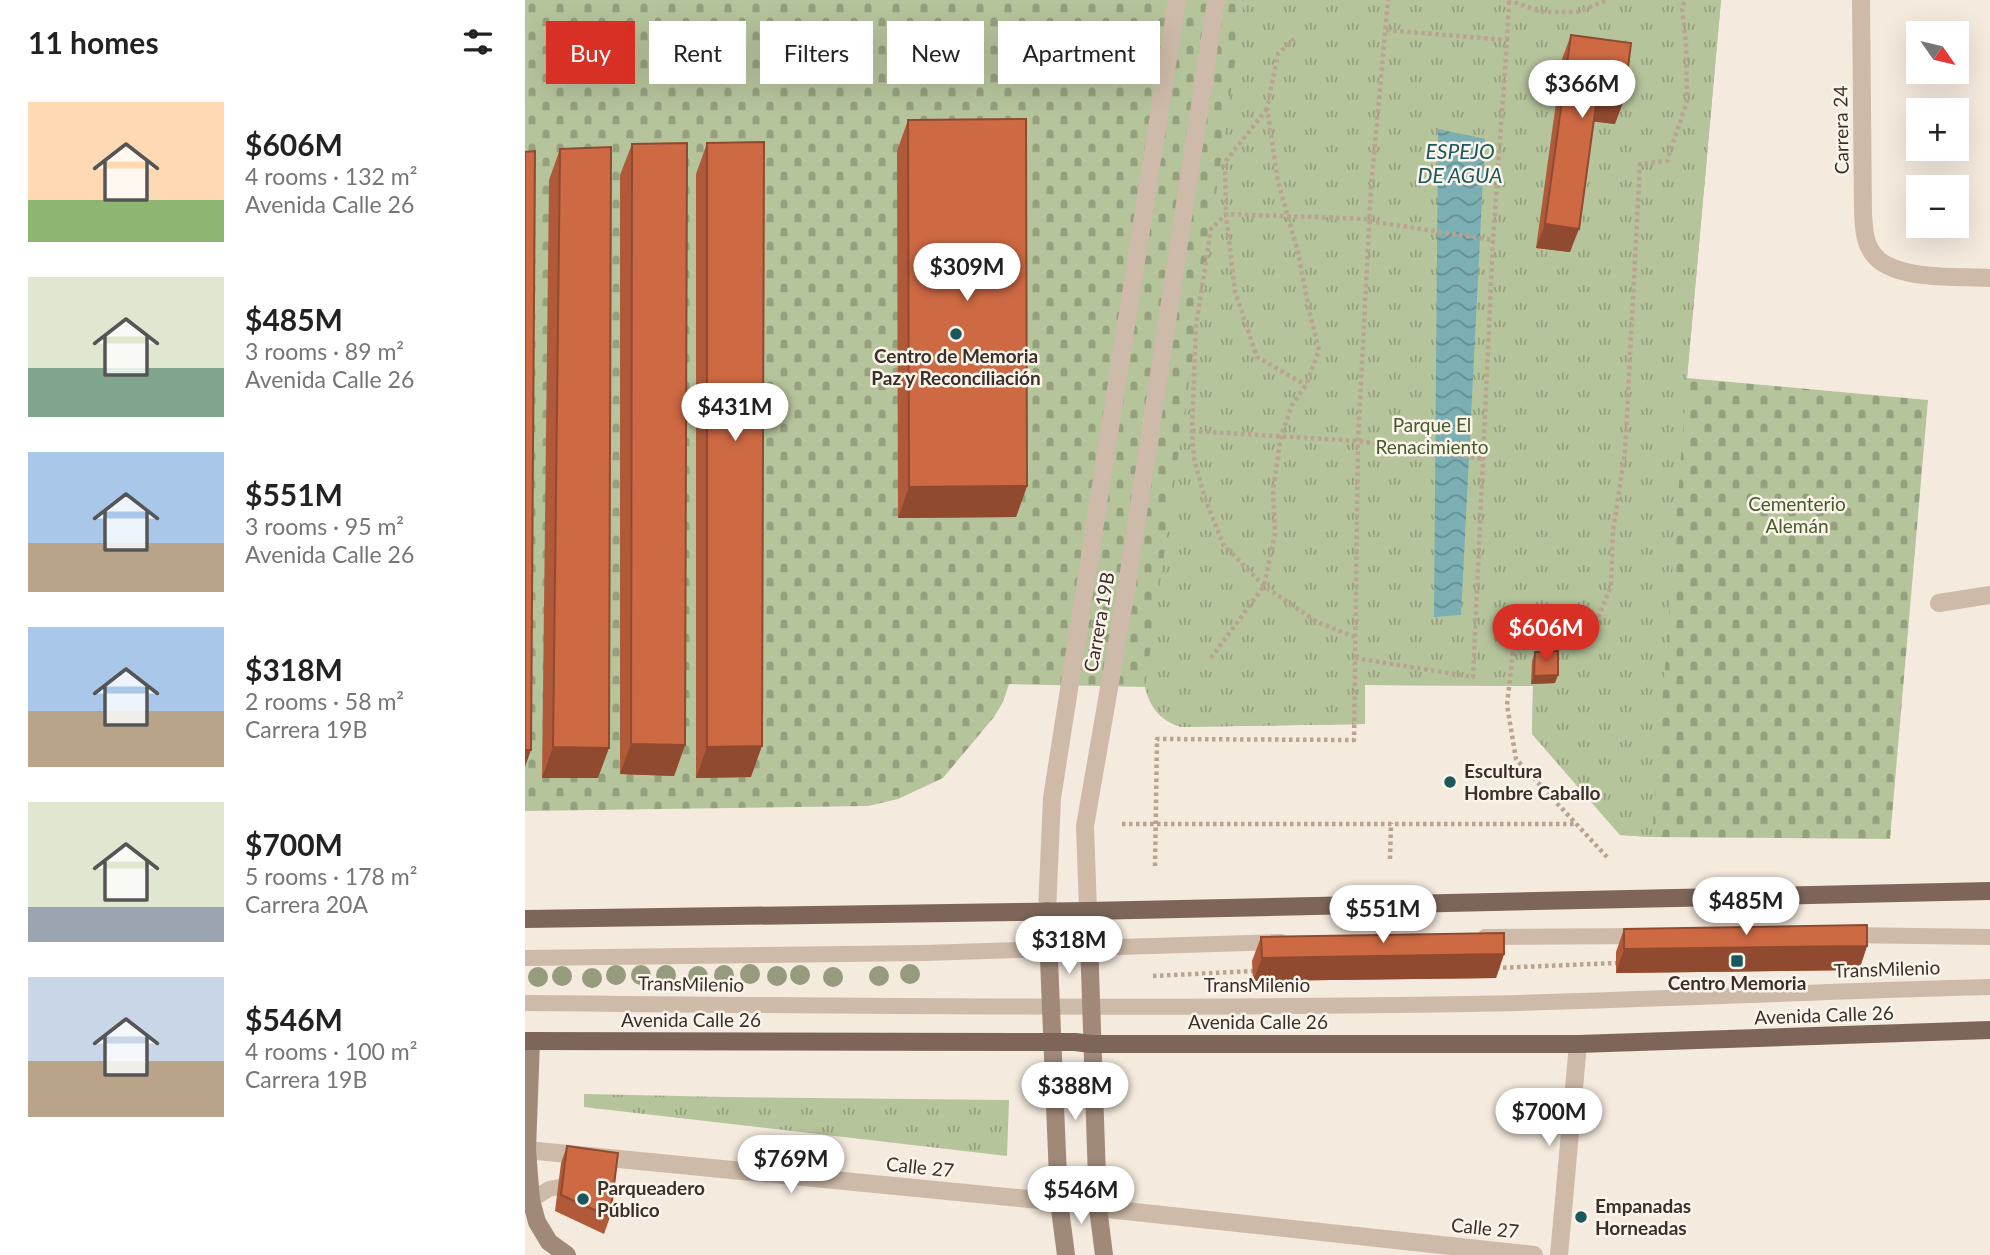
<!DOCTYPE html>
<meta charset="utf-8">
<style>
body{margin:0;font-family:Lato,sans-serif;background:#f6f6f6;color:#222;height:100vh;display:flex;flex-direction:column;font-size:26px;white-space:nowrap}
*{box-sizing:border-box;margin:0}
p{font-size:23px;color:#767676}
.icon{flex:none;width:38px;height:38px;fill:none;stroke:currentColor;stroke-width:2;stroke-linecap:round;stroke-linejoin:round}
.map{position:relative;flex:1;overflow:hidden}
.panel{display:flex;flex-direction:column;background:#fff;width:525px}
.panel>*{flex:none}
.guide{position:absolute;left:21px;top:21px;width:665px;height:63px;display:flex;gap:14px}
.needle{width:46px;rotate:124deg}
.tools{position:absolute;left:1381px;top:21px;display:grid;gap:14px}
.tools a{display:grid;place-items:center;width:63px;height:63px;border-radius:0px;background:#fff;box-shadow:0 7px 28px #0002;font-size:35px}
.price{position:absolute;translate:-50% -60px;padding:0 16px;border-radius:24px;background:#fff;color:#222;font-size:23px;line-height:46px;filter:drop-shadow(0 2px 4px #0008)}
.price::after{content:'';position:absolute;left:50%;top:42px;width:21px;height:16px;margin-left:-10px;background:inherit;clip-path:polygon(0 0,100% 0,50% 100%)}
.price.on{background:#d93025;color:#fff}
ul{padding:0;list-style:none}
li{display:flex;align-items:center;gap:21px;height:175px;padding:0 28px}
li span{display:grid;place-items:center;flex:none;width:196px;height:140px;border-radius:0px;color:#555}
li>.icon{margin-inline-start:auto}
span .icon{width:84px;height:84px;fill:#fffc;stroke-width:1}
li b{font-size:30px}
h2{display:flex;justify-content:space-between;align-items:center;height:84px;padding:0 28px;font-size:30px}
.chip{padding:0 24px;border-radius:0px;background:#fff;box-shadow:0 7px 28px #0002;font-size:24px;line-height:63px}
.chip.on{background:#d93025;color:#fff}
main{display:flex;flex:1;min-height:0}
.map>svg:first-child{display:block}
.cemetery{fill:url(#cemetery-stones)}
.park{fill:url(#park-tufts)}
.water{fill:url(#water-waves)}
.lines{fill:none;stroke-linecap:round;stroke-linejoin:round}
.path{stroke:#b9a492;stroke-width:4.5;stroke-dasharray:3.5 3.5;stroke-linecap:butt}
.service{stroke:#cdbaa8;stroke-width:16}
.minor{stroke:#cdbaa8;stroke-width:18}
.tertiary{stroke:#cdbaa8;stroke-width:18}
.secondary{stroke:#a18979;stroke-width:18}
.primary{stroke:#7d6659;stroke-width:18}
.tree{fill:#959b7c}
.wall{fill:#b05a3a}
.shaded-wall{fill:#904a2f}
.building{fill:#cd6943;stroke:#904a2f;stroke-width:2}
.poi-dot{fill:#1b585e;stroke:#fbf4eb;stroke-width:2.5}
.labels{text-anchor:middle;stroke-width:5;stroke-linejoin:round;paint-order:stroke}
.street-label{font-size:19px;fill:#3a2f29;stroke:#fbf4eb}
.poi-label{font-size:19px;font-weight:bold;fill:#3a2f29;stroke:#fbf4eb;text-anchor:start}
.park-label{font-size:19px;fill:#475a2b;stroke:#fbf4eb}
.water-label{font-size:21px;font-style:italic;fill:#1b585e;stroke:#fbf4eb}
</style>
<main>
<section class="panel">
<h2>11 homes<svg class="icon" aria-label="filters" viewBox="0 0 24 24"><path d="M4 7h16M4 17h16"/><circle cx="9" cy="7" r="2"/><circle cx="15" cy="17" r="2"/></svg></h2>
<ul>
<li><span style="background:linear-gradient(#ffd9b3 70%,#8fb573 0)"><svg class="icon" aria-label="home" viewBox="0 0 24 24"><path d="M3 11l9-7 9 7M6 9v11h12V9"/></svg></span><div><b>$606M</b><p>4 rooms · 132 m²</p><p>Avenida Calle 26</p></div></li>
<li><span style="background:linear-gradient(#dfe7d0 65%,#7fa58c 0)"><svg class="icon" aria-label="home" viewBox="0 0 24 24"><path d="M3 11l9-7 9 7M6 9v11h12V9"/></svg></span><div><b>$485M</b><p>3 rooms · 89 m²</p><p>Avenida Calle 26</p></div></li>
<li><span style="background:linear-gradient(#a9c7e8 65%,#b9a48a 0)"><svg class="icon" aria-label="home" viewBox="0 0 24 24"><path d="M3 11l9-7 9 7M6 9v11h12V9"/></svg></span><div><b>$551M</b><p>3 rooms · 95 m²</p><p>Avenida Calle 26</p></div></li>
<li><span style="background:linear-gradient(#a9c7e8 60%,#b9a48a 0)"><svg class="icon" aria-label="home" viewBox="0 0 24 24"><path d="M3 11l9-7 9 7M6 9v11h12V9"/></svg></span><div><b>$318M</b><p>2 rooms · 58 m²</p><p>Carrera 19B</p></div></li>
<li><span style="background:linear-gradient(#dfe7d0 75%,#9aa5b1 0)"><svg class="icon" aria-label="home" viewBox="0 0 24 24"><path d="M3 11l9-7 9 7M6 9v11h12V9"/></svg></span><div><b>$700M</b><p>5 rooms · 178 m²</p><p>Carrera 20A</p></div></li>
<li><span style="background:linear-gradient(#c9d6e8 60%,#b9a48a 0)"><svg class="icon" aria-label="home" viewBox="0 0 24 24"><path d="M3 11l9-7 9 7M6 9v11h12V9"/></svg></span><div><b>$546M</b><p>4 rooms · 100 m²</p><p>Carrera 19B</p></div></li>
</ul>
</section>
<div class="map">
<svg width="1465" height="1255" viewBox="0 0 1465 1255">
<defs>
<pattern id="cemetery-stones" width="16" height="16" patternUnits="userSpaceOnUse" patternTransform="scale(1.75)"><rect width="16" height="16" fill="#b6c49c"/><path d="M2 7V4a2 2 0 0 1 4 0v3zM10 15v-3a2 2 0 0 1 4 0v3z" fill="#95a07f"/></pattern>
<pattern id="park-tufts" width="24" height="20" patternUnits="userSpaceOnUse" patternTransform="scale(1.75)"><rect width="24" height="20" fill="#b6c49c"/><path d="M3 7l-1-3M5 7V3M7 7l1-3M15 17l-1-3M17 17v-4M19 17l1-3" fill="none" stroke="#95a07f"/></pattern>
<pattern id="water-waves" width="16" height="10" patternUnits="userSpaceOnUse" patternTransform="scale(1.75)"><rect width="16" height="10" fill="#7bafb3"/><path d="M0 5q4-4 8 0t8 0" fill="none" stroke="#668f92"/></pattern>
</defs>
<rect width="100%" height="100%" fill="#f4eade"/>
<path class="cemetery" d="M0 0H1196L1162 378 1403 400 1365 839 1127 837 1095 835 1007 734 1008 686 840 685V724L656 727C635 720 626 709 620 687L484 684 478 702 469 717 418 778 373 799 343 806 0 811Z"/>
<path class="park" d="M719 0H1196L1162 378 1127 837 1095 835 1007 734 1008 686 840 685V724L656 727C636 720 625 708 620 687Z
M59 1094 201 1097 484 1100 482 1156 59 1107Z"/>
<path class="water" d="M913 129 960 139 936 615 909 617Z"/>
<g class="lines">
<path class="path" d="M983 0 1017 12H1053L1082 0
M982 40 984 1
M742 109 700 162 701 214 710 292 732 357 781 385
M844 221 968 240
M667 431 833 441 958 459
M830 637 792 622 739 586 698 544 679 496 669 458 667 431 671 326 686 229 701 214 844 219
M686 658 739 586 750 534 748 490 756 436 767 405 781 385 794 350 784 310 773 252 753 182 742 108 753 54 769 39
M830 658 948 677 968 240 982 40 860 30
M597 824H1052
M1082 857 991 759 982 705 990 635 1040 631 1065 638 1086 586 1088 531 1100 452 1115 164 1142 161 1162 101 1161 43 1157 9 1160 0
M865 859 866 823
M630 866 632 739 829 740 833 441 846 188 863 0
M971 968 1091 963
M628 976 728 971"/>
<path class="service" d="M1320 935 1465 937
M960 937 1116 936
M0 958 399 953 756 942
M0 1003C314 1006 628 1009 942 1004 1117 1001 1291 991 1465 987
M6 1200 24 1189 34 1187"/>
<path class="minor" d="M1336 0 1338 213C1339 228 1339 243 1349 255 1369 281 1434 276 1465 278
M1414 603 1465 595
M2 1150 534 1202
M573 1208 1009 1255
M1034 1255 1053 1044"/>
<path class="tertiary" d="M522 911 527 798 652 0
M563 911 560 826 602 585 691 0"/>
<path class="secondary" d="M522 911 534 1202 541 1255
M563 911 573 1208 579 1255
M6 1041 2 1150 6 1200 12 1222 24 1242 42 1255"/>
<path class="primary" d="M0 919 563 911 1465 891
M0 1041 550 1042 567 1044H1053L1465 1030"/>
</g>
<g class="tree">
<circle cx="225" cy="974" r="10"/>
<circle cx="385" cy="974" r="10"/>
<circle cx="91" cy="975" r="10"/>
<circle cx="116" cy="975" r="10"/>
<circle cx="141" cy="975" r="10"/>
<circle cx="199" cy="975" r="10"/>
<circle cx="275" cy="975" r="10"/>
<circle cx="37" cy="976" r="10"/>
<circle cx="173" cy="976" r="10"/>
<circle cx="252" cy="976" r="10"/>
<circle cx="354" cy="976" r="10"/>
<circle cx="13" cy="977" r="10"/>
<circle cx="308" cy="977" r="10"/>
<circle cx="67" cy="978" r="10"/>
</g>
<path class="wall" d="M1046 35 1090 124 1068 121 1045 252 1011 248 1037 59Z
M383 120 502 486 491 517 373 518 372 151Z
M182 143 226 777 171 778V174Z
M107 144 160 745 149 776 95 774V175Z
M35 149 73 778H17L24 180Z
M1010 652 1030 683 1006 684 1007 661Z
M1099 929 1342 946 1334 970 1091 973V952Z
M736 937 979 954 971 978 728 981 727 961Z
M42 1146 85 1217 79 1234 30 1211 36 1163Z"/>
<path class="shaded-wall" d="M1072 97 1099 100 1090 124 1063 121Z
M1020 224 1054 229 1045 252 1011 248Z
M502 486 491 517 373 518 384 487Z
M1033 675 1030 683 1006 684 1009 676Z
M106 744 160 745 149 776 95 774Z
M237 746 226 777 171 778 182 747Z
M28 747 84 748 73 778H17Z
M0 750H6L0 767Z
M1342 946 1334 970 1091 973 1099 949Z
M979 954 971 978 728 981 737 958Z"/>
<path class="building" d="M1046 35 1106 43 1099 100 1072 97 1054 229 1020 224Z
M501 119 502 486 384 487 383 120Z
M239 142 237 746 182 747V143Z
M162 143 160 745 106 744 107 144Z
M86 147 84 748 28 747 35 149Z
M10 151 6 750H0V152Z
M1033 651V675L1009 676 1010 652Z
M1342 925V946L1099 949V929Z
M979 933V954L737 958 736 937Z
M42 1146 93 1153 85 1217 36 1195Z"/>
<g class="poi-dot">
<circle cx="431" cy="334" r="7"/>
<circle cx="925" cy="782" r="7"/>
<rect x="1205" y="954" width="14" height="14" rx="3.5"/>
<circle cx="58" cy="1199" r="7"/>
<circle cx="1056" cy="1217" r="7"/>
</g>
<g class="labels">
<g class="street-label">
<text transform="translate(1316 130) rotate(-91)" y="7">Carrera 24</text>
<text transform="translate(574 622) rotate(-80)" y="7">Carrera 19B</text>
<text transform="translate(1362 969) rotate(-2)" y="7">TransMilenio</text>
<text transform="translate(166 984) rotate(1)" y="7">TransMilenio</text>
<text x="732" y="992">TransMilenio</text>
<text transform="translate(1299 1015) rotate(-2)" y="7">Avenida Calle 26</text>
<text x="166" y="1027">Avenida Calle 26</text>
<text x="733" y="1029">Avenida Calle 26</text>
<text transform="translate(395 1167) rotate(6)" y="7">Calle 27</text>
<text transform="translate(960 1228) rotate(6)" y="7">Calle 27</text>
</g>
<g class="poi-label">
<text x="431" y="363" text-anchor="middle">Centro de Memoria<tspan x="431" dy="22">Paz y Reconciliación</tspan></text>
<text x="939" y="778">Escultura<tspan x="939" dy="22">Hombre Caballo</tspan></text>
<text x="1212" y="990" text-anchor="middle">Centro Memoria</text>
<text x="72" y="1195">Parqueadero<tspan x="72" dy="22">Público</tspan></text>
<text x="1070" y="1213">Empanadas<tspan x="1070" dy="22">Horneadas</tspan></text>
</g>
<g class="park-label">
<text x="907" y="432">Parque El<tspan x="907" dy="22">Renacimiento</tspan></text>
<text x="1272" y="511">Cementerio<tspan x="1272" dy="22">Alemán</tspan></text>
</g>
<g class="water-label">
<text x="935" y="159">ESPEJO<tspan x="935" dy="24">DE AGUA</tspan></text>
</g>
</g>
</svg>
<div class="tools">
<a><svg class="needle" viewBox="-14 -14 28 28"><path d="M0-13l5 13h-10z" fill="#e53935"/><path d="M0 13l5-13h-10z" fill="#767676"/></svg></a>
<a>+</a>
<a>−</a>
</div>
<b class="price" style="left:1057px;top:120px">$366M</b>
<b class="price" style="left:442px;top:303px">$309M</b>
<b class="price" style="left:210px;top:443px">$431M</b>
<b class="price on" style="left:1021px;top:664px">$606M</b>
<b class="price" style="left:1221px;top:937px">$485M</b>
<b class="price" style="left:858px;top:945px">$551M</b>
<b class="price" style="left:544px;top:976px">$318M</b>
<b class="price" style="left:550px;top:1122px">$388M</b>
<b class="price" style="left:1024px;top:1148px">$700M</b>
<b class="price" style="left:266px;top:1195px">$769M</b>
<b class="price" style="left:556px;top:1226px">$546M</b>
<div class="guide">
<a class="chip on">Buy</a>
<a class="chip">Rent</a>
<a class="chip">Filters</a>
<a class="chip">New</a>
<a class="chip">Apartment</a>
</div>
</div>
</main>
